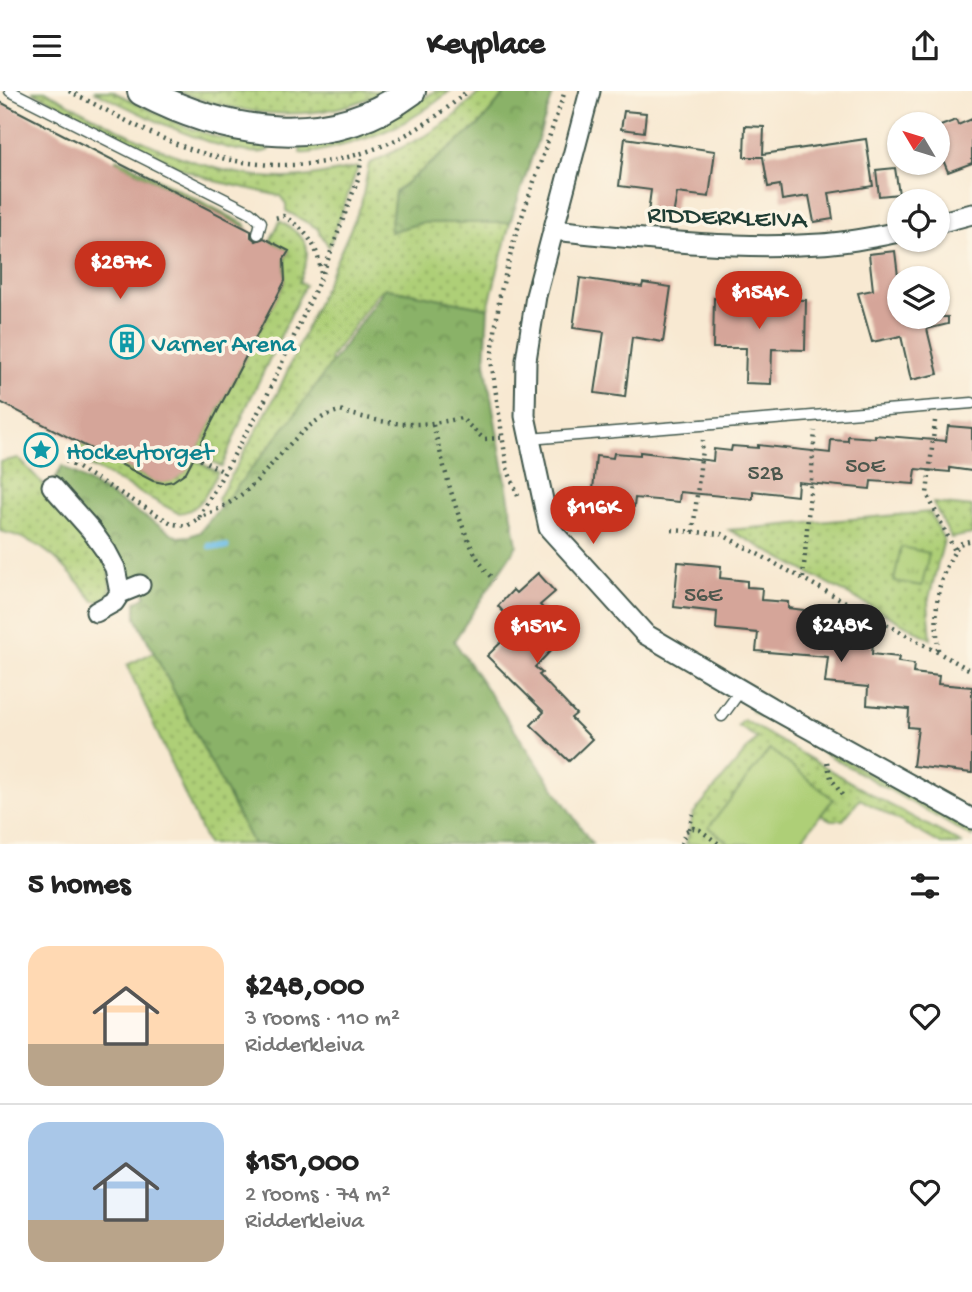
<!DOCTYPE html>
<meta charset="utf-8">
<style>
body{margin:0;font-family:"Gochi Hand",sans-serif;background:#f2f2f2;color:#222;height:100vh;display:flex;flex-direction:column;font-size:26px;white-space:nowrap}
*{box-sizing:border-box;margin:0}
p{font-size:23px;color:#767676}
.icon{flex:none;width:38px;height:38px;fill:none;stroke:currentColor;stroke-width:2;stroke-linecap:round;stroke-linejoin:round}
.map{position:relative;height:753px;overflow:hidden}
.panel{display:flex;flex-direction:column;background:#fff;flex:1}
.panel>*{flex:none}
.needle{width:46px;rotate:308deg}
.fabs{position:absolute;left:887px;top:21px;display:grid;gap:14px}
.fabs a{display:grid;place-items:center;width:63px;height:63px;border-radius:50%;background:#fff;box-shadow:0 2px 5px #0004;font-size:35px}
.price{position:absolute;translate:-50% -60px;padding:0 16px;border-radius:24px;background:#c8321e;color:#fff;font-size:23px;line-height:46px;filter:drop-shadow(0 2px 4px #0008)}
.price::after{content:'';position:absolute;left:50%;top:42px;width:21px;height:16px;margin-left:-10px;background:inherit;clip-path:polygon(0 0,100% 0,50% 100%)}
.price.on{background:#222;color:#fff}
ul{padding:0;list-style:none}
li{display:flex;align-items:center;gap:21px;height:175px;padding:0 28px}
li+li{border-top:2px solid #e0e0e0}
li span{display:grid;place-items:center;flex:none;width:196px;height:140px;border-radius:21px;color:#555}
li>.icon{margin-inline-start:auto}
span .icon{width:84px;height:84px;fill:#fffc;stroke-width:1}
li b{font-size:30px}
h2{display:flex;justify-content:space-between;align-items:center;height:84px;padding:0 28px;font-size:30px}
header{display:flex;justify-content:space-between;align-items:center;height:91px;padding:0 28px;background:#fff;font-size:32px;font-weight:800}
.map>svg:first-child{display:block}
.grass{fill:url(#grass-dots);stroke:#668656;stroke-width:2}
.forest{fill:url(#forest-crowns);stroke:#54784e;stroke-width:2}
.park{fill:url(#park-tufts);stroke:#668656;stroke-width:2}
.pitch{fill:#aecf77;stroke:#668656;stroke-width:2}
.lines{fill:none;stroke-linecap:round;stroke-linejoin:round}
.stream{stroke:#6bbce6;stroke-width:7}
.building{fill:#d5a599}
.service-casing{stroke:#40574c;stroke-width:13}
.minor-casing{stroke:#40574c;stroke-width:23}
.secondary-casing{stroke:#40574c;stroke-width:32}
.path{stroke:#40574c;stroke-width:4.5;stroke-dasharray:2 5;stroke-linecap:butt}
.service{stroke:#fff;stroke-width:10}
.minor{stroke:#fff;stroke-width:19}
.secondary{stroke:#fff;stroke-width:28}
.labels{text-anchor:middle;stroke-width:7;stroke-linejoin:round;paint-order:stroke}
.number-label{font-size:23px;fill:#4c574d}
.street-label{font-size:26px;fill:#1f3d34;stroke:#fcf5e5}
.culture-label{font-size:26px;fill:#0d838f;stroke:#fcf5e5;text-anchor:start}
</style>
<header><svg class="icon" aria-label="menu" viewBox="0 0 24 24"><path d="M4 6h16M4 12h16M4 18h16"/></svg>Keyplace<svg class="icon" aria-label="share" viewBox="0 0 24 24"><path d="M12 15V3M7 8l5-5 5 5M5 13v7h14v-7"/></svg></header>
<div class="map">
<svg width="972" height="753" viewBox="0 0 972 753">
<defs>
<pattern id="grass-dots" width="8" height="8" patternUnits="userSpaceOnUse" patternTransform="scale(1.75)"><rect width="8" height="8" fill="#aecf77"/><path d="M2 2h.1M6 6h.1" fill="none" stroke="#8da962" stroke-width="1.8" stroke-linecap="round"/></pattern>
<pattern id="forest-crowns" width="20" height="18" patternUnits="userSpaceOnUse" patternTransform="scale(1.75)"><rect width="20" height="18" fill="#8ab268"/><path d="M2 6a3 3 0 1 1 6 0M12 15a3 3 0 1 1 6 0" fill="none" stroke="#709256"/></pattern>
<pattern id="park-tufts" width="24" height="20" patternUnits="userSpaceOnUse" patternTransform="scale(1.75)"><rect width="24" height="20" fill="#aecf77"/><path d="M3 7l-1-3M5 7V3M7 7l1-3M15 17l-1-3M17 17v-4M19 17l1-3" fill="none" stroke="#8da962"/></pattern>
</defs>
<rect width="100%" height="100%" fill="#fcf5e5"/>
<filter id="ink" filterUnits="userSpaceOnUse"><feTurbulence type="fractalNoise" baseFrequency=".0143" numOctaves="2"/><feDisplacementMap in="SourceGraphic" scale="14" xChannelSelector="R" yChannelSelector="G"/><feConvolveMatrix kernelMatrix="1 2 1 2 8 2 1 2 1" color-interpolation-filters="sRGB"/></filter>
<filter id="wash" filterUnits="userSpaceOnUse"><feTurbulence type="fractalNoise" baseFrequency=".00686" numOctaves="4" result="noise"/><feDisplacementMap in="SourceGraphic" scale="28" xChannelSelector="R" yChannelSelector="G"/><feGaussianBlur stdDeviation="1.57" result="paint"/><feColorMatrix in="noise" values="0 0 0 0 0 0 0 0 0 0 0 0 0 0 0 0 0 1.4 0 .05"/><feComposite in="paint" operator="in"/></filter>
<g filter="url(#wash)">
<rect width="100%" height="100%" fill="#f8e9d2"/>
<path class="grass" d="M32 0H45C120 39 197 86 284 87 309 87 334 81 358 76L329 156 317 137 286 120V113L280 105 215 90 185 79Z
M94 0H112L181 34 217 46 262 52 269 59C239 74 126 16 94 0Z
M177 0H384C318 34 244 26 177 0Z
M435 0H450C411 32 381 45 332 57 322 59 310 64 300 62L301 53 407 18Z
M481 0H507L479 34 395 101 390 140 421 132H510L488 217 385 197 377 203 330 268 335 281 230 437 218 408 278 301 354 130 361 114 369 73 427 44 451 28Z
M117 67 245 133 247 137 115 70Z
M280 130C312 149 312 159 299 191L305 194 247 315 222 376 196 361 285 190V168L289 160 270 150Z
M77 351 153 390C173 394 184 385 193 368L218 381C208 399 201 421 178 422L70 364Z
M18 367 44 394 108 475 111 503 99 510H94C65 475 46 450 0 440V371Z
M933 412 972 416V443L951 447Z
M930 421 944 449 928 511 931 548 729 439Z
M154 561 253 753H207L127 574Z
M753 617 972 740V746L751 620Z
M744 629 890 714 963 753H941L860 708 843 729H831L821 724 833 709 770 659 709 736 730 753H686L693 723 757 647 738 635Z"/>
<path class="forest" d="M507 0H554L510 132H421L390 141 395 101 479 34Z
M385 197 488 217 485 272 517 454 454 550 592 753H253L136 527V511L146 505 140 494 127 489 126 481 55 389 62 375 178 446 190 445 200 441 291 329Z"/>
<path class="park" d="M901 456 929 462 922 495 894 490Z"/>
<path class="pitch" d="M770 658 833 708 798 753H730L709 736Z"/>
<g class="lines">
<path class="stream" d="M210 455 226 456"/>
</g>
<g id="blocks">
<path class="building" d="M0 11 251 140V146L256 150 264 147 289 160 284 168 285 190 186 381 173 390 163 392 153 390 0 311Z
M624 20 646 22 644 41 621 38Z
M972 28V72L948 81 938 57V36L956 29 958 34Z
M745 35 764 36 763 63 866 48 873 95 829 102 833 128 814 131 809 105 782 109 780 94 768 96 763 66H744Z
M625 47 715 60 709 106 677 102 673 125 648 122 651 99 619 95Z
M895 77 899 103 879 105 876 79Z
M895 160 898 185H900V226H948V233L927 238 938 283 911 289 901 245 872 251 858 202 873 199 869 163Z
M580 187 642 196 643 192 671 196 663 251 632 246 625 306 595 302 604 241 573 237Z
M714 207 806 209 805 259 772 258 771 293 745 292 746 257H713Z
M948 335 972 337V380L950 377V381L916 378 914 393 871 390 870 398 798 391 797 405 753 400V408L680 401 679 411 635 407 634 416 592 411 596 365 613 367 614 362 640 364V361L713 370 714 358 731 360 732 355 758 357V354L830 362 831 349 848 350V345L875 347V344L946 350Z
M678 471 721 475 720 487 747 490V496L762 497 761 509 788 511V517L804 519 802 544 873 550 872 563 899 566 898 571 914 573 913 582 939 585 938 593 972 596V682L913 675 918 637 908 636 909 618 867 614 868 596 825 592 828 566 756 560 758 542 716 538 717 521 674 516Z
M538 482 555 501 540 514 550 525 546 529 563 547 535 576 542 582 539 584 576 623 571 627 592 648 569 670 531 634 544 621 487 565 517 536 498 515 513 499 516 502Z"/>
</g>
</g>
<g filter="url(#ink)">
<use href="#blocks" fill-opacity="0" stroke="#40574c" stroke-width="2"/>
<g class="lines">
<defs>
<path id="service" d="M10 0 250 121 261 131 258 143
M529 348 972 312
M722 625 741 599"/>
<path id="minor" d="M590 0 536 205 526 269 525 325 549 437 645 543 770 616 972 728
M938 132 972 123
M553 139C642 148 730 159 820 153 846 152 873 146 900 141
M52 395 91 439 106 460 115 477 120 502 114 511 96 521
M120 502 140 494"/>
<path id="secondary" d="M142 0C226 44 329 61 411 0"/>
</defs>
<use href="#service" class="service-casing"/>
<use href="#minor" class="minor-casing"/>
<use href="#secondary" class="secondary-casing"/>
<path class="path" d="M69 0C111 21 154 47 199 61 296 91 393 69 467 0
M323 182 359 85 362 63
M935 330 927 403 955 460
M433 334C445 377 462 459 494 489
M194 365 224 381
M66 370 173 433 187 435 198 428 265 309 321 186C320 158 308 139 283 125L275 127
M518 405 507 377 491 269 500 204 515 146 565 0
M198 428C212 421 228 414 241 404 272 380 300 328 340 320 386 333 413 338 461 327L484 348 501 347
M672 439 721 443 972 580
M693 441 703 349
M803 487 815 340
M938 559C935 514 934 493 959 453L972 449
M827 671 831 687 842 704
M689 738 693 723
M681 753 686 740 693 737 700 739 719 753"/>
<use href="#service" class="service"/>
<use href="#minor" class="minor"/>
<use href="#secondary" class="secondary"/>
</g>
</g>
<defs>
<symbol id="building-ring" viewBox="-11 -11 22 22"><circle r="9.5" fill="#fcf5e5" stroke="#0f9aa8" stroke-width="1.5"/><path d="M-4-6H4V6H1V3H-1V6H-4ZM-2.5-4.3h1.7v1.8h-1.7ZM.8-4.3h1.7v1.8H.8ZM-2.5-1h1.7V.8h-1.7ZM.8-1h1.7V.8H.8Z" fill="#0f9aa8"/></symbol>
<symbol id="sight-ring" viewBox="-11 -11 22 22"><circle r="9.5" fill="#fcf5e5" stroke="#0f9aa8" stroke-width="1.5"/><path d="M0-6L1.8-2.2L6-1.7L2.9 1.2L3.7 5.4L0 3.3L-3.7 5.4L-2.9 1.2L-6-1.7L-1.8-2.2Z" fill="#0f9aa8"/></symbol>
</defs>
<g fill-rule="evenodd">
<use href="#building-ring" x="108" y="232" width="38" height="38"/>
<use href="#sight-ring" x="22" y="340" width="38" height="38"/>
</g>
<g class="labels">
<g class="number-label">
<text x="865" y="381">50E</text>
<text x="765" y="388">52B</text>
<text x="703" y="510">56E</text>
</g>
<g class="street-label">
<text transform="translate(727 124) rotate(2)" y="9">RIDDERKLEIVA</text>
</g>
<g class="culture-label">
<text x="152" y="260">Varner Arena</text>
<text x="66" y="368">Hockeytorget</text>
</g>
</g>
</svg>
<div class="fabs">
<a><svg class="needle" viewBox="-14 -14 28 28"><path d="M0-13l5 13h-10z" fill="#e53935"/><path d="M0 13l5-13h-10z" fill="#767676"/></svg></a>
<a><svg class="icon" aria-label="locate" viewBox="0 0 24 24"><circle cx="12" cy="12" r="6"/><path d="M12 2v4M12 18v4M2 12h4M18 12h4"/></svg></a>
<a><svg class="icon" aria-label="layers" viewBox="0 0 24 24"><path d="M12 4l9 5-9 5-9-5zM3 14l9 5 9-5"/></svg></a>
</div>
<b class="price" style="left:120px;top:210px">$287K</b>
<b class="price" style="left:759px;top:240px">$154K</b>
<b class="price" style="left:593px;top:455px">$116K</b>
<b class="price on" style="left:841px;top:573px">$248K</b>
<b class="price" style="left:537px;top:574px">$151K</b>
</div>
<section class="panel">
<h2>5 homes<svg class="icon" aria-label="filters" viewBox="0 0 24 24"><path d="M4 7h16M4 17h16"/><circle cx="9" cy="7" r="2"/><circle cx="15" cy="17" r="2"/></svg></h2>
<ul>
<li><span style="background:linear-gradient(#ffd9b3 70%,#b9a48a 0)"><svg class="icon" aria-label="home" viewBox="0 0 24 24"><path d="M3 11l9-7 9 7M6 9v11h12V9"/></svg></span><div><b>$248,000</b><p>3 rooms · 110 m²</p><p>Ridderkleiva</p></div><svg class="icon" aria-label="heart" viewBox="0 0 24 24"><path d="M12 20l-8-8c-3-5 5-10 8-4 3-6 11-1 8 4z"/></svg></li>
<li><span style="background:linear-gradient(#a9c7e8 70%,#b9a48a 0)"><svg class="icon" aria-label="home" viewBox="0 0 24 24"><path d="M3 11l9-7 9 7M6 9v11h12V9"/></svg></span><div><b>$151,000</b><p>2 rooms · 74 m²</p><p>Ridderkleiva</p></div><svg class="icon" aria-label="heart" viewBox="0 0 24 24"><path d="M12 20l-8-8c-3-5 5-10 8-4 3-6 11-1 8 4z"/></svg></li>
</ul>
</section>
